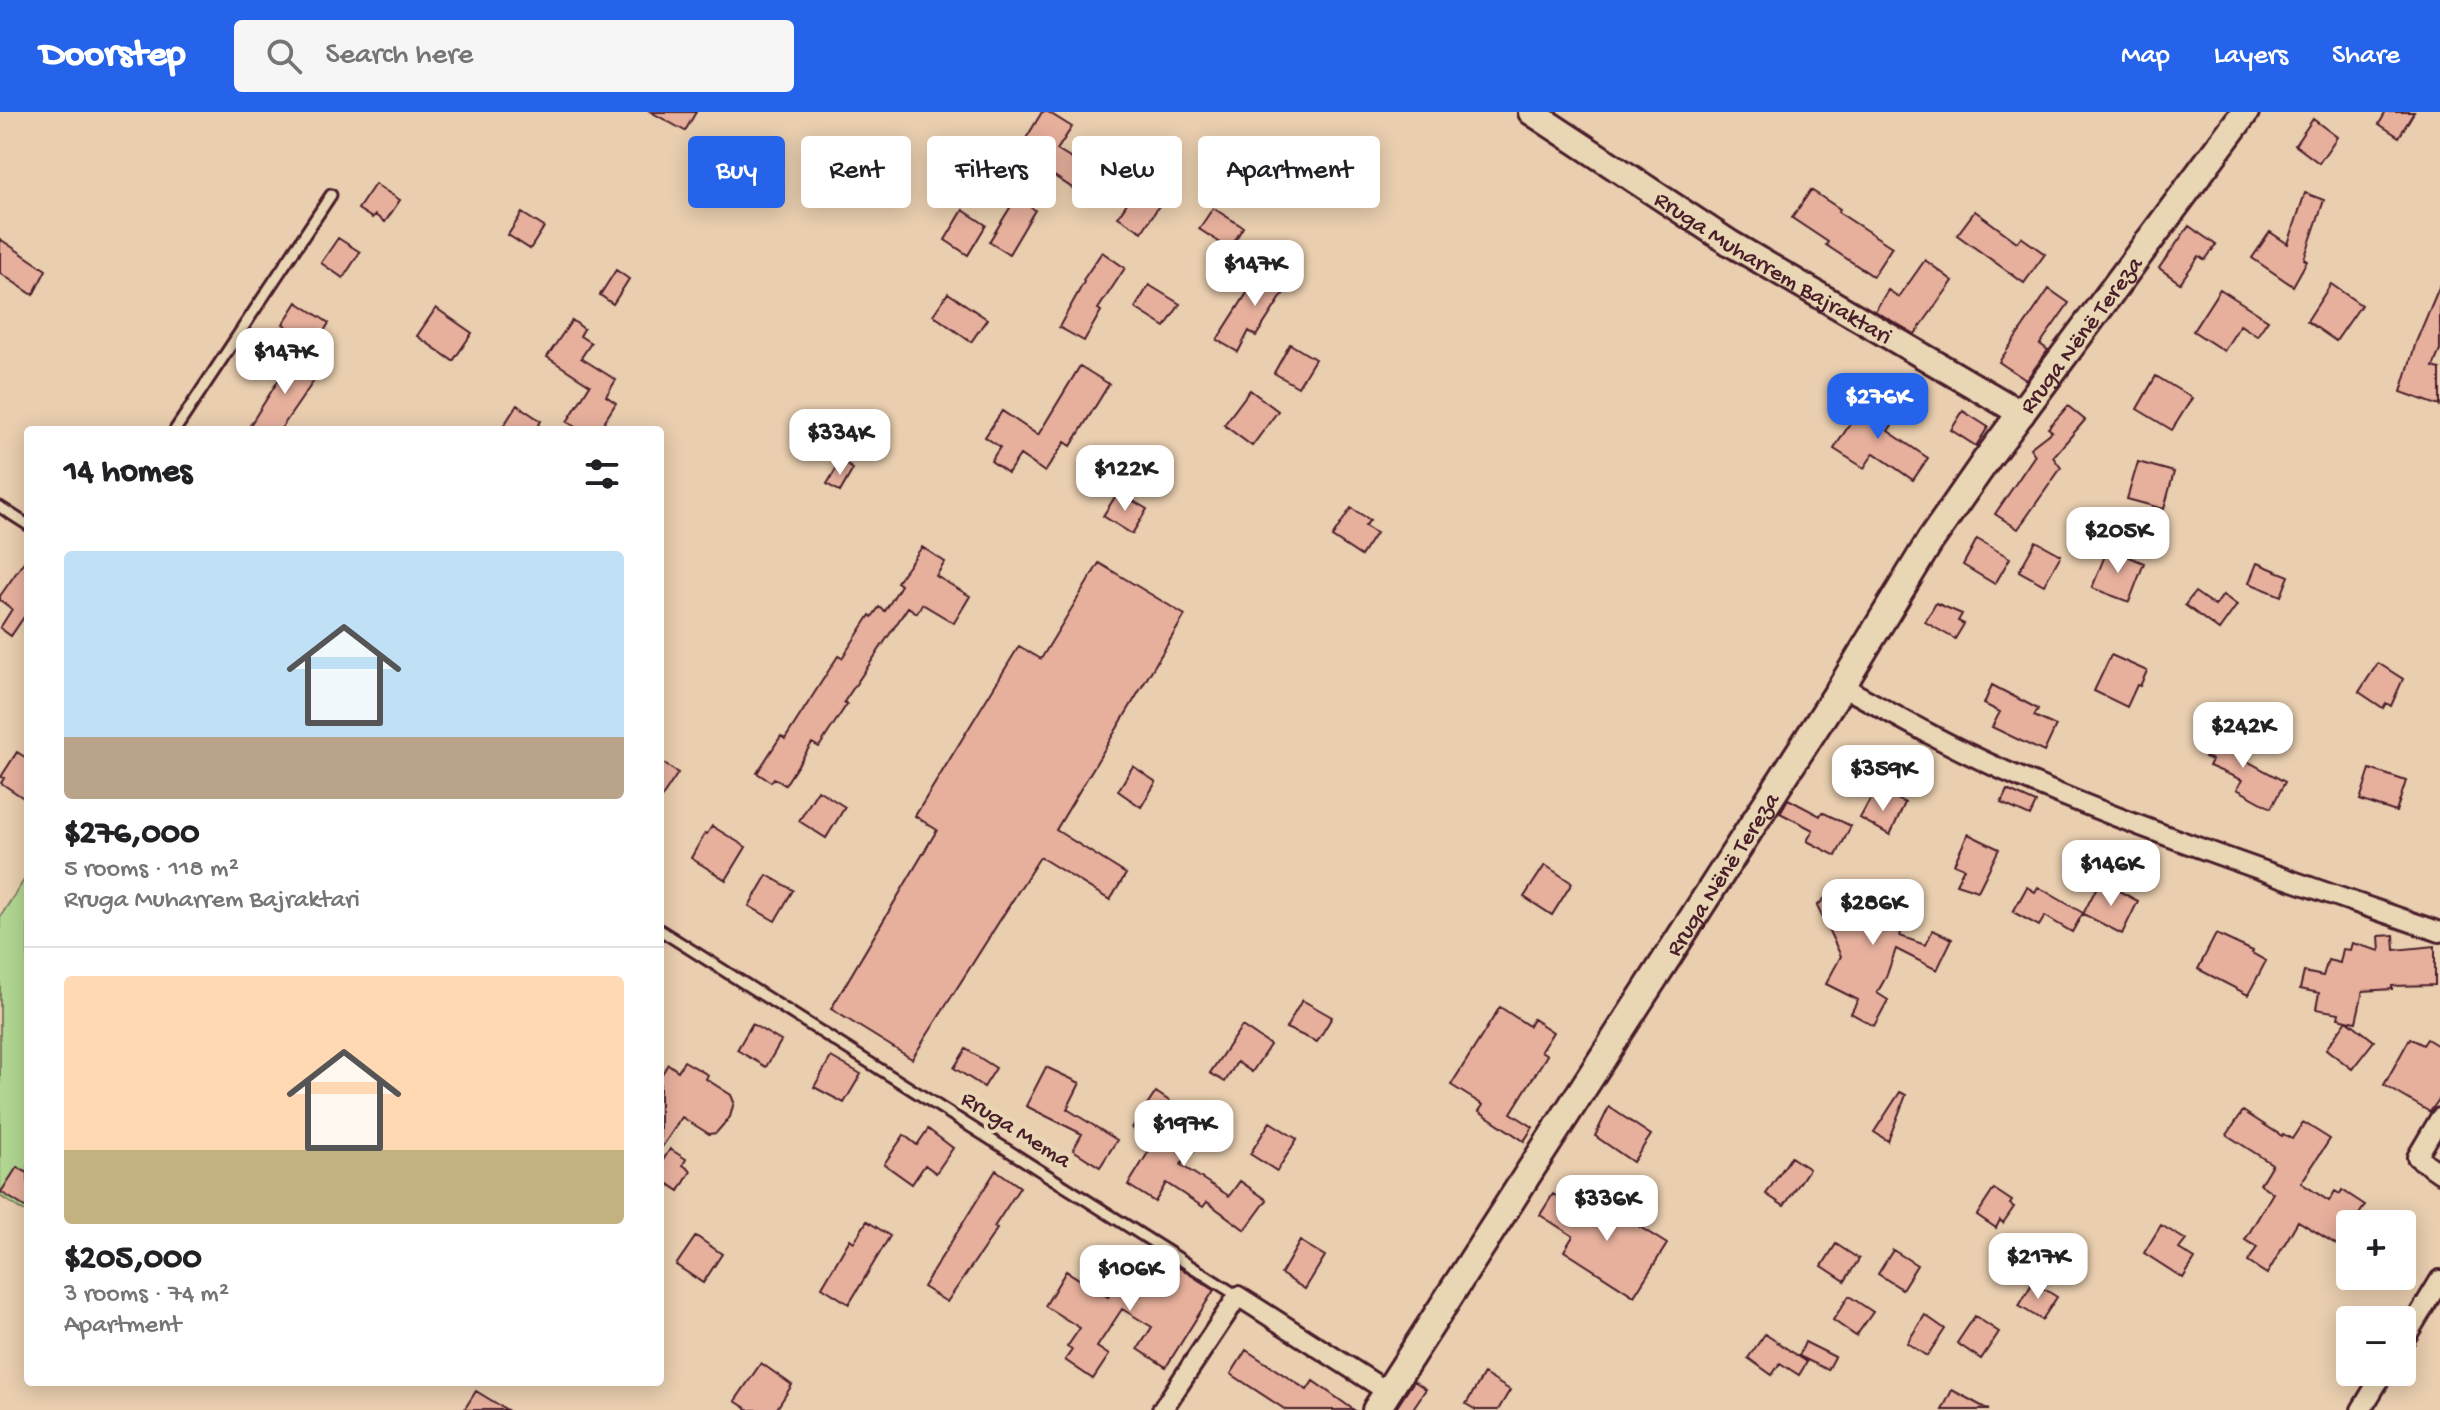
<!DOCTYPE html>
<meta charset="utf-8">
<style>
body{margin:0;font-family:"Gochi Hand",sans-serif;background:#f6f6f6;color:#202124;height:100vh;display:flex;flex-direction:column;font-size:30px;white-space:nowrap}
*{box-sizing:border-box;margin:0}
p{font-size:26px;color:#757577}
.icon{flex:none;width:44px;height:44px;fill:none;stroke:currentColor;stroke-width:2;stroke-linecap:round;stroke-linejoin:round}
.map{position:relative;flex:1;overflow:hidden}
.panel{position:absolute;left:24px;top:314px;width:640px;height:960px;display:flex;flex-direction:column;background:#fff;border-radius:8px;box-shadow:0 4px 20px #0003}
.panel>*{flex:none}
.top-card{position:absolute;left:688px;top:24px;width:760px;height:72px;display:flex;gap:16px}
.fabs{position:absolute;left:2336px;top:1098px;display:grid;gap:16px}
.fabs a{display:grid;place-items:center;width:80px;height:80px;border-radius:8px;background:#fff;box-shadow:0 4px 20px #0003;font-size:40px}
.price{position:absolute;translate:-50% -68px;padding:0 18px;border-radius:16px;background:#fff;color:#222;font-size:26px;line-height:52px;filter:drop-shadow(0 2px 4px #0008)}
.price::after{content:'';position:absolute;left:50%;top:48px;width:24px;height:18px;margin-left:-12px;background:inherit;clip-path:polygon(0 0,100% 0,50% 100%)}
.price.current{background:#2563eb;color:#fff}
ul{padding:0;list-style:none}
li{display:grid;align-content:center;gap:16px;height:424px;padding:0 40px}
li+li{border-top:2px solid #e0e0e0}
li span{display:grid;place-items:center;height:248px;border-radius:8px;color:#555}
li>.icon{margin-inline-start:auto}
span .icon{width:144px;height:144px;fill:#fffc;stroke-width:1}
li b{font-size:34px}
h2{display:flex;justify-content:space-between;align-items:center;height:96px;padding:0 40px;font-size:34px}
.chip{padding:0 28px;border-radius:8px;background:#fff;box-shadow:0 4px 20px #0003;font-size:28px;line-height:72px}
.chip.current{background:#2563eb;color:#fff}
header{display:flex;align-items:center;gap:48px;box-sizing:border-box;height:112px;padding:0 40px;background:#2563eb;color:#fff}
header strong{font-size:38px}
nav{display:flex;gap:44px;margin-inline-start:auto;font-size:28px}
.search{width:560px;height:72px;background:#f6f6f6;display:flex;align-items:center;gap:20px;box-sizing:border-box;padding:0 28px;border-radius:8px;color:#757577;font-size:30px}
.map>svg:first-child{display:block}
.green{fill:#b1d691;stroke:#7e7a5e;stroke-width:2}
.building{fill:#e7b09d;stroke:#4a1f2b;stroke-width:2}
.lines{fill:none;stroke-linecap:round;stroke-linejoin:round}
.service-casing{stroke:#4a1f2b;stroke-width:15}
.minor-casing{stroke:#4a1f2b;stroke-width:24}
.tertiary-casing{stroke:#4a1f2b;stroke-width:30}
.secondary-casing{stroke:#4a1f2b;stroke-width:32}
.service{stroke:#e9d6b4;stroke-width:9}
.minor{stroke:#e9d6b4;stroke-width:18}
.tertiary{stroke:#e9d6b4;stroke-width:24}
.secondary{stroke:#e9d6b4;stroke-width:26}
.labels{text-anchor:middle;stroke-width:8;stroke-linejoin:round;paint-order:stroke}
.street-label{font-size:24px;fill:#4a1f2b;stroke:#e9d6b4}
</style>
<header>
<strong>Doorstep</strong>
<div class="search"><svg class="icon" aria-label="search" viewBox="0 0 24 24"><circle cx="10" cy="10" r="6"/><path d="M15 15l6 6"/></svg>Search here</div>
<nav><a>Map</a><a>Layers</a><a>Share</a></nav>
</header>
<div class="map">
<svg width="2440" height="1298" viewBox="0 0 2440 1298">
<rect width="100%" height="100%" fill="#e9ceaf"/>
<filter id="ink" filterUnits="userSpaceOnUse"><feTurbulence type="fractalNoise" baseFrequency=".0125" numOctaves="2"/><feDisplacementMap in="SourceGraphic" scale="16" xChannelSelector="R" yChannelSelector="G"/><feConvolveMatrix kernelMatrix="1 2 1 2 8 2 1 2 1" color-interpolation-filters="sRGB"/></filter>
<g filter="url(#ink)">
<path class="green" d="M28 762V1102L0 1084V805Z"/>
<path class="building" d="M651 0H696L685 19Z
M1042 0H1048L1072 15 1057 38 1099 64 1086 85 1042 56 1031 74 1007 58Z
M2386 0H2414L2399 25 2379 12Z
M2313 7 2337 25 2319 51 2295 33Z
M1140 71 1164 86 1142 120 1118 105Z
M375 72 400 88 385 110 375 103 372 106 358 97Z
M1811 78 1840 97 1838 100 1892 135 1873 164 1826 133 1828 130 1792 106Z
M2305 81 2324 88 2304 147 2307 149 2293 174 2252 146 2270 120 2288 132Z
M1016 86 1035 98 1009 142 989 130Z
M1213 96 1243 115 1230 137 1199 117Z
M963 98 986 113 968 143 945 128Z
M1975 99 2017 130 2021 125 2045 142 2024 171 1957 123Z
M522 101 544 115 530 137 508 123Z
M2189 114 2216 133 2205 148 2199 144 2180 171 2159 156Z
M338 126 360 140 343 166 321 151Z
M0 127 46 158 33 183 0 161Z
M1102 140 1125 156 1098 197 1101 199 1084 229 1059 215 1084 170 1083 168Z
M1925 148 1953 169 1915 222 1875 199 1888 178 1899 185Z
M1265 153 1291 170 1256 224 1249 219 1238 240 1217 228Z
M616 158 629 167 613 192 600 183Z
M2331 172 2361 193 2336 229 2307 209Z
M1149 173 1180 192 1165 215 1135 196Z
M2440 173V238L2433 255 2440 257V294L2401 280 2416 230Z
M2049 177 2069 191 2040 232 2048 238 2026 268 1999 250Z
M2220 177 2268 208 2257 224 2240 213 2224 239 2193 219Z
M948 181 987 207 971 230 933 203Z
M297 190 329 211 315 233 283 212Z
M436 196 472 221 453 249 417 224Z
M572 208 584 217 580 224 591 231 581 246 616 268 606 284 616 291 599 318H581L567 310 590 273 547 245Z
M1290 232 1315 247 1298 275 1274 261Z
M295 242 320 260 280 318H247Z
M1080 254 1109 272 1071 334 1065 330 1045 360 1020 343 1008 361 991 349 1000 335 985 325 1002 299 1038 323Z
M2156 264 2192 286 2172 318 2137 297Z
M1250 278 1278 299 1252 334 1224 313Z
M1867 285 1897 305 1888 319 1928 346 1913 368 1874 341 1864 356 1834 337Z
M517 293 541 309 535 318H501Z
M2068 294 2085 308 2053 345 2061 356 2018 417 1995 402 2035 343 2030 336 2052 319 2048 316Z
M1963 299 1988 315 1976 334 1951 318Z
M841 349 853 357 840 380 827 372Z
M2138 350 2174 360 2164 397 2127 387Z
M1118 380 1147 397 1132 422 1103 404Z
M1351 396 1370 408 1365 414 1376 421 1361 444 1332 425Z
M1977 427 2010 446 1995 472 1963 453Z
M2036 429 2061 443 2044 473 2019 459Z
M922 435 945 450 936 464 970 484 954 511 922 492 917 501 908 495 844 590 847 592 819 635 812 631 785 673 774 666 771 670 757 661 781 624 785 627 838 544 842 546 870 503 872 505 879 495 885 499 901 473 897 470Z
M2108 436 2144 451 2129 490 2092 476Z
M28 444V508L24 505 11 524 0 516 12 497 0 488V484Z
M1099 451 1185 503 1056 718 1126 762 1110 788 1040 745 912 947 831 897 937 718 915 704 1019 534 1041 547Z
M2257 451 2289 464 2281 484 2249 471Z
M2195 480 2215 494 2223 483 2237 493 2219 518 2185 493Z
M1936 491 1962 502 1958 509 1964 512 1955 527 1925 510Z
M2111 543 2147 559 2140 574 2137 573 2127 595 2094 579Z
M2378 551 2403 567 2391 594 2386 591 2383 596 2359 580Z
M1992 573 2038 597 2034 604 2056 614 2044 640 1992 615 2000 600 1984 592Z
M2217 619 2246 632 2240 645 2285 670 2271 696 2237 677 2242 668 2209 654 2212 648 2205 645Z
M17 640 28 647V689L1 671 4 666 1 665Z
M660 649 678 661 660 688Z
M1133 654 1156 670 1141 695 1118 679Z
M2370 657 2406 669 2396 700 2360 688Z
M818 678 845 695 826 726 799 709Z
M2007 678 2036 691 2030 704 2001 691Z
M1885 680 1905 691 1890 723 1860 706 1872 684 1880 689Z
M1788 687 1820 704 1822 700 1851 714 1836 744 1807 729 1813 718 1780 701Z
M712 714 746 735 726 768 691 746 705 721 707 722Z
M1968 722 1999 737 1978 779 1956 772 1964 756 1954 752Z
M1545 753 1572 771 1552 803 1524 785Z
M767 763 793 778 775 809 749 794Z
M2100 769 2138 789 2122 822 2083 802Z
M1894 770 1914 782 1893 815 1902 818 1900 824 1925 833 1933 818 1952 827 1937 858 1896 837 1886 865 1877 881 1888 888 1874 914 1851 901 1858 888 1826 872 1841 844 1817 794 1830 781 1843 794 1851 783 1874 801Z
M2027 775 2035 780 2038 775 2083 801 2072 820 2045 804 2039 814 2013 800Z
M2216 822 2253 839 2252 841 2266 849 2248 883 2198 857Z
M2394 823 2395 838 2435 834V873L2392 874V877L2363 879 2356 910 2347 908 2374 929 2352 957 2326 937 2347 908 2338 906 2339 901 2316 897 2319 881 2300 877 2304 860 2323 864 2328 848 2340 851 2343 837 2350 838 2352 831 2380 839 2379 824Z
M1302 888 1332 905 1317 930 1286 916Z
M1500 895 1529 914 1533 907 1553 920 1541 939 1547 943 1511 1001 1533 1015 1524 1029 1479 999 1483 993 1451 973Z
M752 912 781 929 766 955 737 938Z
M1242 914 1270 933 1252 960 1237 950 1225 970 1210 961Z
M2410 926 2423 933 2427 927 2440 935V986L2430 1000 2384 973Z
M966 937 996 956 984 975 954 956Z
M831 945 861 962 844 991 814 975Z
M684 949 708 963 706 967 731 983 734 990 730 1005 716 1021 709 1022 682 1005 660 1038V965L668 952 678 959Z
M1046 955 1080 971 1067 997 1117 1028 1100 1055 1073 1038 1082 1022 1026 994Z
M1156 980 1181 997 1168 1015 1193 1033 1181 1053 1229 1084 1240 1069 1267 1088 1245 1118 1207 1090 1203 1095 1166 1071 1155 1090 1128 1073 1154 1031 1132 1016Z
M1900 980 1906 983 1888 1029 1874 1020Z
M1609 995 1651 1023 1633 1050 1595 1024Z
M2243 999 2282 1024 2283 1022 2292 1027 2303 1010 2330 1027 2301 1071 2329 1089 2335 1079 2340 1082 2342 1078 2365 1093 2353 1112H2350L2339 1134 2298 1109 2267 1162 2248 1150 2257 1135 2245 1128 2273 1081 2260 1072 2272 1052 2227 1023Z
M1270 1010 1297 1027 1277 1059 1250 1042Z
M928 1017 953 1036 936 1061 925 1053 912 1072 884 1052 904 1023 917 1033Z
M670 1037 686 1047 683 1053 691 1059 679 1079 660 1066V1053Z
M1791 1045 1809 1057 1784 1094 1766 1082Z
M17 1055 28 1061V1097L1 1080Z
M996 1058 1020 1075 994 1115 997 1117 947 1190 923 1175Z
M1994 1077 2012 1089 2010 1092 2014 1095 2003 1111 2000 1108 1996 1116 1977 1103Z
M1553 1082 1591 1105 1600 1090 1667 1132 1634 1184 1564 1139 1573 1124 1540 1103Z
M867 1109 890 1124 849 1192 822 1175 850 1127 854 1130Z
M2161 1113 2186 1128 2179 1137 2195 1147 2183 1166 2144 1141Z
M696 1124 722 1142 703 1171 676 1153Z
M1300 1129 1325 1144 1305 1177 1281 1162Z
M1836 1132 1859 1147 1845 1169 1822 1154Z
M1893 1138 1917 1153 1902 1177 1878 1162Z
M1170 1150 1214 1178 1166 1255 1138 1237 1152 1215 1122 1197 1097 1235 1109 1243 1093 1267 1065 1248 1072 1238 1067 1235 1080 1216 1045 1194 1066 1159 1108 1185 1126 1156 1155 1174Z
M2033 1170 2057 1185 2042 1208 2019 1194Z
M1849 1184 1873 1200 1856 1224 1833 1208Z
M1925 1203 1945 1217 1927 1244 1907 1231Z
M1975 1204 1999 1220 1981 1247 1957 1231Z
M1765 1222 1807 1250 1799 1263 1780 1251 1772 1263 1748 1246Z
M1805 1230 1835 1245 1828 1258 1799 1244Z
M1246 1238 1307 1278 1313 1269 1354 1298H1286L1231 1262Z
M761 1251 792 1273 776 1298H749L735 1289Z
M1484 1262 1510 1278 1498 1298H1476L1466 1292Z
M1414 1269 1426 1277 1412 1298H1395Z
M1952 1278 1989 1298H1942Z
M476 1279 507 1298H464Z"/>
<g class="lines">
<defs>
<path id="service" d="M175 318 331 83
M0 395 28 413
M660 818 1238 1184"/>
<path id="minor" d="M1842 574C1896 604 1949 634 2005 659 2147 721 2294 769 2440 820
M2440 1006 2417 1045 2440 1061
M2402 1231 2440 1168
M1162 1298 1238 1184 1388 1280
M2361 1298 2384 1260"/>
<g id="tertiary">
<path id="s1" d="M1531 0 1730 131 2022 302"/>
</g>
<g id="secondary">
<path id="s2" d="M1376 1298 1842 574 1930 429 1987 347 2245 0"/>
</g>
</defs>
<use href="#service" class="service-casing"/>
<use href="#minor" class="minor-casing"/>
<use href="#tertiary" class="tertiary-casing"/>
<use href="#secondary" class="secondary-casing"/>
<use href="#service" class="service"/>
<use href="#minor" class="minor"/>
<use href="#tertiary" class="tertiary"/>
<use href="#secondary" class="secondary"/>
</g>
</g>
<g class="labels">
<g class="street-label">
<text dy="8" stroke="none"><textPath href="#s1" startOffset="288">Rruga Muharrem Bajraktari</textPath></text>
<text dy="8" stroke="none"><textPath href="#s2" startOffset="1286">Rruga Nënë Tereza</textPath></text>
<text dy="8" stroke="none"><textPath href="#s2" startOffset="638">Rruga Nënë Tereza</textPath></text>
<text transform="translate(1017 1016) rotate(32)" y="8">Rruga Mema</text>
</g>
</g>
</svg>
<div class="fabs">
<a>+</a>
<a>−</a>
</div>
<b class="price" style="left:1255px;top:196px">$147K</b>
<b class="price" style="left:285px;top:284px">$147K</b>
<b class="price current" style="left:1878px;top:329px">$276K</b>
<b class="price" style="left:840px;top:365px">$334K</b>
<b class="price" style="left:1125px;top:401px">$122K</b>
<b class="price" style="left:2118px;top:463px">$205K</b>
<b class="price" style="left:2243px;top:658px">$242K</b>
<b class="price" style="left:1883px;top:701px">$359K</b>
<b class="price" style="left:2111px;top:796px">$146K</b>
<b class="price" style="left:1873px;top:835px">$286K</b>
<b class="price" style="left:1184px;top:1056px">$197K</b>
<b class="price" style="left:1607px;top:1131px">$336K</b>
<b class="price" style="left:2038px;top:1189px">$217K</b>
<b class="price" style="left:1130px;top:1201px">$106K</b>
<div class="top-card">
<a class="chip current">Buy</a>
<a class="chip">Rent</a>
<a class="chip">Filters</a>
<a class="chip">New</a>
<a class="chip">Apartment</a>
</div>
<section class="panel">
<h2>14 homes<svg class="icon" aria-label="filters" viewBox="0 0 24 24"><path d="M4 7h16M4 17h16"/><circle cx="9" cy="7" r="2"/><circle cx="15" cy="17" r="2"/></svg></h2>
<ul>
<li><span style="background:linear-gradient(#bfe0f5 75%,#b9a48a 0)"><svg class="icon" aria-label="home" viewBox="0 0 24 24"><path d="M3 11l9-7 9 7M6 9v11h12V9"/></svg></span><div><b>$276,000</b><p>5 rooms · 118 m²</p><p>Rruga Muharrem Bajraktari</p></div></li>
<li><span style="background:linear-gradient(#ffd9b3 70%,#c2b280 0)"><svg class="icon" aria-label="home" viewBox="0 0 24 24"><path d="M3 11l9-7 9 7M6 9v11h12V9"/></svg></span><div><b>$205,000</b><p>3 rooms · 74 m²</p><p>Apartment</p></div></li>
</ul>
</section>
</div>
